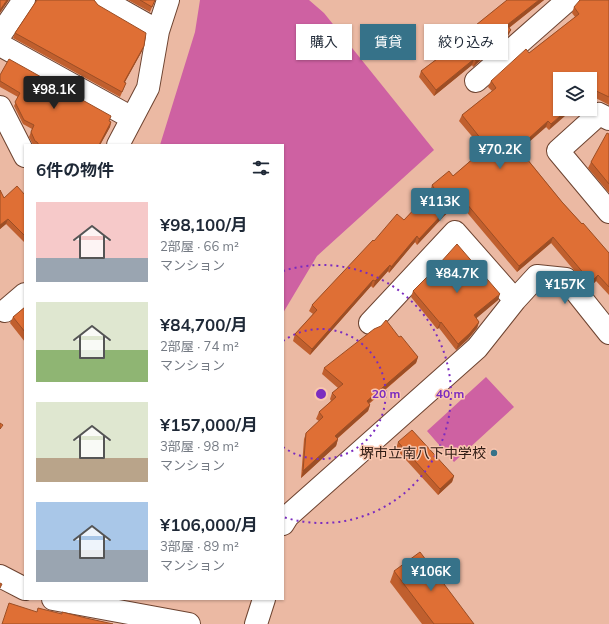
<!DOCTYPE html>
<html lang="ja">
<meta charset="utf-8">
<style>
body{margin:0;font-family:Mulish,"Noto Sans JP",sans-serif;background:#f2f2f3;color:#1f2937;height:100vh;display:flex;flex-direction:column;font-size:15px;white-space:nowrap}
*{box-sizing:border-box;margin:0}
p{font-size:13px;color:#747a83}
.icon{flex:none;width:22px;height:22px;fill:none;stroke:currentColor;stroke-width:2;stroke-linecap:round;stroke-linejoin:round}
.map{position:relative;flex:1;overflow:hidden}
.sheet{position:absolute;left:24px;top:144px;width:260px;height:456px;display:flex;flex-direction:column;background:#fff;border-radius:0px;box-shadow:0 1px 3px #0004}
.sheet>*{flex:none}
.top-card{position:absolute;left:296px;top:24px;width:253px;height:36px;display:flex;gap:8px}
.tools{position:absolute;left:553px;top:72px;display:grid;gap:8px}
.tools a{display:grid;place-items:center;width:44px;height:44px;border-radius:0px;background:#fff;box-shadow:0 1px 3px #0004;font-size:20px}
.price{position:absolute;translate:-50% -34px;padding:0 9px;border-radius:4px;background:#367289;color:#fff;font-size:13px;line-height:26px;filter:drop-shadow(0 1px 2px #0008)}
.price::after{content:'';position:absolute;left:50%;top:24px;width:12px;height:9px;margin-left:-6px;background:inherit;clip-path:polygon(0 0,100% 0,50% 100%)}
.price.selected{background:#222;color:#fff}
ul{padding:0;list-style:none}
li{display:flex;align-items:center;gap:12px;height:100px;padding:0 12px}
li span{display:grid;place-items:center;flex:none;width:112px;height:80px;border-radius:0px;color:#555}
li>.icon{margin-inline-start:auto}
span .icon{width:48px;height:48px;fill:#fffc;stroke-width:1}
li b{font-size:17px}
h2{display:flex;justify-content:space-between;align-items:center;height:48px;padding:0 12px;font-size:17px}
.pill{padding:0 14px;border-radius:0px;background:#fff;box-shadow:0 1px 3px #0004;font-size:14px;line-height:36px}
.pill.selected{background:#367289;color:#fff}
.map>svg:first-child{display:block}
.water{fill:#ce61a2}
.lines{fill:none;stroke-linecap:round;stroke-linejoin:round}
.street-casing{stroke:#6d4330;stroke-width:24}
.street{stroke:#fff;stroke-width:22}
.wall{fill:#c05f2e}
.shaded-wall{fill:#9c4e25}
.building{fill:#df6f35;stroke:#9c4e25}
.ring{fill:none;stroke:#7b2cbf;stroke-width:2;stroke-dasharray:2 4}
.poi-dot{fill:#367289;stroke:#f9c6af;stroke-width:1.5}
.labels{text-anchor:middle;stroke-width:3;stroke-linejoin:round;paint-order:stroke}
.poi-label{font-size:14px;fill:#2f1c14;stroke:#f9c6af;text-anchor:end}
.centre{fill:#7b2cbf;stroke:#f9c6af;stroke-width:2}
.ring-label{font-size:12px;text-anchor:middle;font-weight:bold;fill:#7b2cbf;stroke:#f9c6af;stroke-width:3;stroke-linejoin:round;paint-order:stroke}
</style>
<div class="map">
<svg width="609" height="624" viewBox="0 0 609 624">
<rect width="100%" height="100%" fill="#ebb9a3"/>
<path class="water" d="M200 0H309L324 13 434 150 317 256 283 313V145H160L195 32Z
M486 377 514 407 454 462 427 431Z"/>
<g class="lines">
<defs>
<path id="street" d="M103 0 158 31
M0 35 24 0
M0 45 132 118
M476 81 568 0
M0 107 25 156
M609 119 599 114 558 151 609 212
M118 145 148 88 158 31 168 0
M5 311 25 294
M370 323 455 232 515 300
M283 524 288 516 477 348 515 300 537 276 566 279 609 333
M0 576 25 589
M53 599 189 624
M256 624 264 599"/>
</defs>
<use href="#street" class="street-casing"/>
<use href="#street" class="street"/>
</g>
<path class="wall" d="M36 0H94L98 5 144 46 142 51 125 82 124 88 120 97 13 38 15 33 36 1Z
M128 0H155L150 12Z
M506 0H544L509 28 508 36 473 67 472 65 434 96 419 77 421 71 469 35 471 29 506 1Z
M609 0V105L590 95V79H560V109L549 130 546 127 520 150 562 202 609 253V295L596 281 589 288 551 243 517 272 459 203 444 216 417 245 415 242 389 273 388 271 373 288 371 286 310 355 293 341 295 334 313 314 309 311 312 305 374 241 404 220 431 192H430L432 185 453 176 477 155 479 149 481 147 459 121 462 115 492 91 488 87 491 81 529 53 575 17 572 13 574 7Z
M0 75 111 122 110 127 100 145H33L29 137 32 129 23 124 14 106 18 97 0 87Z
M609 134V193L588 168 591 162Z
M0 190 4 198 25 195V243L6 224 0 229Z
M440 263 498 300 476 318 479 322 477 328 468 339 456 350 439 328 437 329 411 297 413 291 438 268Z
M25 307V342L10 323 13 317Z
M399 337 418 357 416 363 369 404 370 405 368 411 337 439H338L336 446 301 478 304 439 306 433 319 421 316 419 319 412 331 401 330 399 332 393 338 388 322 374 324 368Z
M398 442 454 476 452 482 438 495 396 449Z
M394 571 474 624H422L390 582Z"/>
<path class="shaded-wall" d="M7 0H9L0 13V10Z
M539 0H544L505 31 507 25Z
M511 30 508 36 473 67 476 61Z
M144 46 142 51 122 87 124 82Z
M474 59 472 65 434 96 436 90Z
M568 109H573L549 130 551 124Z
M548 121 546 127 515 154 518 148Z
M111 122 110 127 100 145H99Z
M461 197 459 203 444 216 417 245 419 239 446 210Z
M8 219 6 224 0 229V225Z
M417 236 415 242 389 273 391 267Z
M553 237 551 243 517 272 519 266Z
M390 265 388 271 373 288 375 281Z
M598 275 596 281 589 288 591 282Z
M373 280 371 286 310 355 312 349Z
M500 294 498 300 472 322 474 315Z
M441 322 439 328 437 329 440 323Z
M479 322 477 328 468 339 456 350 458 344Z
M418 357 416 363 364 407 367 401Z
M370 405 368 411 333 442 335 436Z
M338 439 336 446 301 478 303 471Z
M454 476 452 482 438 495 440 489Z"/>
<path class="building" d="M0 0H7L0 10Z
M37 0H94L98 5 146 33 144 46 124 82 126 83 122 92 15 33Z
M140 0H155L152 7Z
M507 0H539L507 25 511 30 476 61 474 59 436 90 421 71 473 32 471 29Z
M580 0H609V97L590 88V79H560V109H568L551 124 548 121 518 148 562 202 582 224 583 223 609 253V287L598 275 591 282 553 237 519 266 461 197 446 210 419 239 417 236 391 267 390 265 375 281 373 280 312 349 295 334 317 310 312 305 373 240 374 241 397 214 404 220 434 188 432 185 449 171 453 176 482 151 479 149 485 144 462 115 496 88 491 81 526 49 529 53 579 14 574 7Z
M9 59 111 116 109 121 111 122 99 145H39L37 142 35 141 31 132 34 125 24 120 15 102 20 93 0 81V75Z
M607 133 609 134V184L591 162Z
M17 186 25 195V236L8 219 0 225V190L4 198Z
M457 244 500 294 474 315 479 322 470 333 458 344 441 322 440 323 413 291 427 277 441 265 440 263Z
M25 307V332L13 317Z
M386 320 399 337 401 336 418 357 367 401 370 405 335 436 338 439 303 471 306 433 323 417 319 412 336 397 332 393 343 384 324 368 374 329 381 326Z
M0 423 3 425 0 429Z
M412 430 454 476 440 489 398 442Z
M420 552 474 624H434L394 571Z
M0 583 2 584 0 588Z
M9 603 37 612 38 608 62 614V612L86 618 113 624H2Z"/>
<g class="ring">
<path d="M283 341A65 65 0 1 1 283 447"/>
<path d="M283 271A129 129 0 1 1 283 517"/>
</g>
<circle class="poi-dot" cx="494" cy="453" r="4"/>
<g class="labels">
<g class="poi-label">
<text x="486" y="458">堺市立南八下中学校</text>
</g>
</g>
<circle cx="321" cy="394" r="6" class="centre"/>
<g class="ring-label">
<text x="386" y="398">20 m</text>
<text x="450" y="398">40 m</text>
</g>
</svg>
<div class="tools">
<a><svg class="icon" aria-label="layers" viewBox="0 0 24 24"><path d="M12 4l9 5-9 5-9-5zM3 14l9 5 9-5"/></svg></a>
</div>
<b class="price selected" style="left:54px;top:110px">¥98.1K</b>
<b class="price" style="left:500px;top:170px">¥70.2K</b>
<b class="price" style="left:440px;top:222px">¥113K</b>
<b class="price" style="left:457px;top:294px">¥84.7K</b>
<b class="price" style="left:565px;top:305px">¥157K</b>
<b class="price" style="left:431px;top:592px">¥106K</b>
<div class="top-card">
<a class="pill">購入</a>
<a class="pill selected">賃貸</a>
<a class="pill">絞り込み</a>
</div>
<section class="sheet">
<h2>6件の物件<svg class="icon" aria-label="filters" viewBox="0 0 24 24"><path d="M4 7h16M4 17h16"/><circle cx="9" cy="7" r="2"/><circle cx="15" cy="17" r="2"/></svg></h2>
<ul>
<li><span style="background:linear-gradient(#f6c9c9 70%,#9aa5b1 0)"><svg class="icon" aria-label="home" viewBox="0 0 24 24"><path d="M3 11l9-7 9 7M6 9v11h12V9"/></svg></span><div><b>¥98,100/月</b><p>2部屋 · 66 m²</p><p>マンション</p></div></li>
<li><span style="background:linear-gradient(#dfe7d0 60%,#8fb573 0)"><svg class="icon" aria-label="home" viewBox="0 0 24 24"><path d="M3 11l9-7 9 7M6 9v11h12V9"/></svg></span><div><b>¥84,700/月</b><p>2部屋 · 74 m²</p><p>マンション</p></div></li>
<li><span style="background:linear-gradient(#dfe7d0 70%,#b9a48a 0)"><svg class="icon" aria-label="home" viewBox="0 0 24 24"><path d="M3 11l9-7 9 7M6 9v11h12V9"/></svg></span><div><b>¥157,000/月</b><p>3部屋 · 98 m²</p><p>マンション</p></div></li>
<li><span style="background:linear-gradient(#a9c7e8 60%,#9aa5b1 0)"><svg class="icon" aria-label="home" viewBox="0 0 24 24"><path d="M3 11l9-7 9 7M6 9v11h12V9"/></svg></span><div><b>¥106,000/月</b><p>3部屋 · 89 m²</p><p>マンション</p></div></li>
</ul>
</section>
</div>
